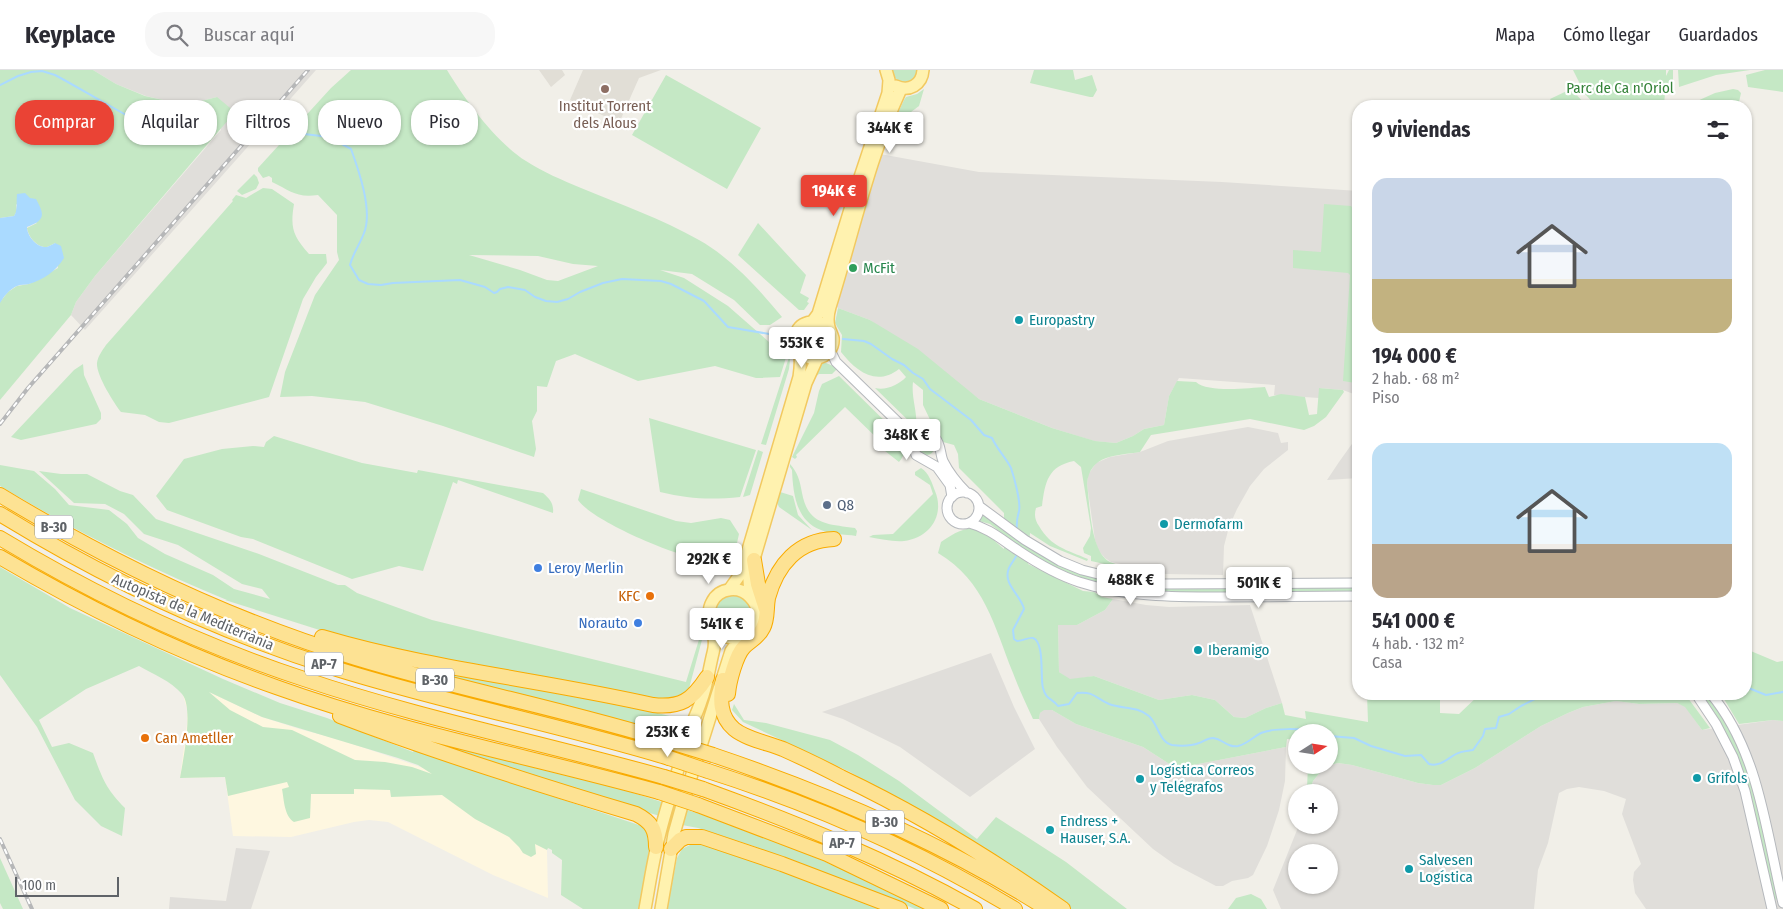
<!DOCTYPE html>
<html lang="es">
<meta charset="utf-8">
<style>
body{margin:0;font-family:"Fira Sans Condensed",sans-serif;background:#f7f7f7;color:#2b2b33;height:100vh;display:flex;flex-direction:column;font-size:19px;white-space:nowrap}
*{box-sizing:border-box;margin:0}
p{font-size:16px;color:#7c7c81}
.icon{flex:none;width:28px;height:28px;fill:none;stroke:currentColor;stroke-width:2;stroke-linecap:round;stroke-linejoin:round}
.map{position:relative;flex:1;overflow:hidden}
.side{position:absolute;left:1352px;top:30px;width:400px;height:600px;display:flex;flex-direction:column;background:#fff;border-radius:20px;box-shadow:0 1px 4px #0004}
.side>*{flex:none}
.top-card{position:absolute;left:15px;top:30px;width:475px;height:45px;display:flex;gap:10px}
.needle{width:32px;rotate:78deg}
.tools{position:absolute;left:1288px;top:654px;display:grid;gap:10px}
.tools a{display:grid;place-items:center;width:50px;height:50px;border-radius:50%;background:#fff;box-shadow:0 1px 4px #0004;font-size:25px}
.scale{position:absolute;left:15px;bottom:12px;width:104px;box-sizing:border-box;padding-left:5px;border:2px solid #5f6368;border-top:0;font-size:14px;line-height:18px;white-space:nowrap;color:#5f6368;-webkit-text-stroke:4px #fff;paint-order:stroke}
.price{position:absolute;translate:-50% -42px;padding:0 11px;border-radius:5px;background:#fff;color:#222;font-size:16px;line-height:32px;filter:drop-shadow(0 1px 2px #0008)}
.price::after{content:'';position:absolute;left:50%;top:30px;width:15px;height:11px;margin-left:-8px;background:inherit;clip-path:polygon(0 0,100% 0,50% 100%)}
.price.on{background:#ea4335;color:#fff}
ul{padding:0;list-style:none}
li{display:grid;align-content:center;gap:10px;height:265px;padding:0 20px}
li span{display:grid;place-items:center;height:155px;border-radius:15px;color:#555}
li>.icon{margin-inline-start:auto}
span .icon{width:90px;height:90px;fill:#fffc;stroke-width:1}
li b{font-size:21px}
h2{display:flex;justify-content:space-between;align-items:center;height:60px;padding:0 20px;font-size:21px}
.chip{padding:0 18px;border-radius:20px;background:#fff;box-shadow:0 1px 4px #0004;font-size:18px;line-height:45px}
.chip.on{background:#ea4335;color:#fff}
header{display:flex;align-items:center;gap:30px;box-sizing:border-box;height:70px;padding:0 25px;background:#fff;border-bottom:1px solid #e1e1e2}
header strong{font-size:24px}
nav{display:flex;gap:28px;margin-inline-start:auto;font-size:18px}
.search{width:350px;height:45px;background:#f7f7f7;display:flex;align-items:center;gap:12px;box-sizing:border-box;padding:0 18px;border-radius:20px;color:#7c7c81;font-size:19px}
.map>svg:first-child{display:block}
.commercial{fill:#fef7e0}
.industrial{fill:#e0deda;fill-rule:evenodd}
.education{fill:#e1ded6}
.green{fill:#c5e8c5;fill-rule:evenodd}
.water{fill:#aadaff}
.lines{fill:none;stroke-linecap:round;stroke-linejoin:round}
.stream{stroke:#aadaff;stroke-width:2}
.minor-casing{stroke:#b5b8bc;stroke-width:11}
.major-casing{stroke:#f2c960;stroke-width:14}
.highway-casing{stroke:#f9ab00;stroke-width:16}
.minor{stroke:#fff;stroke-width:9}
.major{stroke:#fff2af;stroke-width:11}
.highway{stroke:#fde293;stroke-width:14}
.rail-casing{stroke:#b6b7b8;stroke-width:4}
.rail{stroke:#fff;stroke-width:2;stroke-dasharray:5.5;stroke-linecap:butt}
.highway-bridge-casing{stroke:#f9ab00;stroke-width:16;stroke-linecap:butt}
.highway-bridge{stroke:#fde293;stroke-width:14}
.education-dot{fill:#8d6e63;stroke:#fff;stroke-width:2}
.leisure-dot{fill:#2e9e5b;stroke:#fff;stroke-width:2}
.culture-dot{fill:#0f9aa8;stroke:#fff;stroke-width:2}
.service-dot{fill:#5c6f8a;stroke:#fff;stroke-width:2}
.shop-dot{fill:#3f7fe0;stroke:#fff;stroke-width:2}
.food-dot{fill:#e8710a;stroke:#fff;stroke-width:2}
.labels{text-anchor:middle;stroke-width:4.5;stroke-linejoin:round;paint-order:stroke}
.shield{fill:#fff;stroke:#8f9295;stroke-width:1}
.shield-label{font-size:14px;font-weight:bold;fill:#5f6368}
.park-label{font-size:15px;fill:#348238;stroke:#fff}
.education-label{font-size:15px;fill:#785e54;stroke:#fff}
.leisure-label{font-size:15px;fill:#27864d;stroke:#fff;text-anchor:start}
.culture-label{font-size:15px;fill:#0d838f;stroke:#fff;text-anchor:start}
.service-label{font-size:15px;fill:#4e5e75;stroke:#fff;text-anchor:start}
.shop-label{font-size:15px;fill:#366cbe;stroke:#fff;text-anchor:start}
.food-label{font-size:15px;fill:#c56008;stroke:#fff;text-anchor:end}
.street-label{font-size:15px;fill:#5f6368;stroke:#fff}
</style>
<header>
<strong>Keyplace</strong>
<div class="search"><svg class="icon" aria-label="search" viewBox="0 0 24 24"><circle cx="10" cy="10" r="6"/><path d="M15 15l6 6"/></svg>Buscar aquí</div>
<nav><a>Mapa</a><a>Cómo llegar</a><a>Guardados</a></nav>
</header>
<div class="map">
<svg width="1783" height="839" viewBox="0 0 1783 839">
<rect width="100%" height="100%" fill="#f1efe8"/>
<path class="commercial" d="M205 620 262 647 299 659 338 669 429 700 545 771 547 780 548 828 493 805 388 752 369 750 354 752 291 767 233 766 225 707 180 708 187 654V639L183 625Z"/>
<path class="industrial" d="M93 0H316L85 260 71 245 76 232 95 206 221 60 217 27 193 33 172 32 146 26 116 14Z
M880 84 979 102 1222 112 1359 121V326L1343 320 1320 318 1319 328 1274 325 1275 315 1179 308 1169 326 1164 355 1144 359 1133 366 1116 373 1094 371 1052 358 979 329 870 250 838 238 833 234Z
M1248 357 1278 363 1281 373 1288 372V380L1264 399 1250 416 1237 439 1229 457 1224 476 1223 505 1166 504 1141 502V498L1111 492 1105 488 1098 480 1095 470 1087 414 1088 405 1096 393 1110 387 1140 382 1168 371Z
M1359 364V408L1327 410 1339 392Z
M1113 529 1146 535 1169 537 1250 535 1282 633 1266 638 1245 648 1234 647 1215 630 1192 625 1159 630 1094 606 1070 610 1059 602 1058 555H1077L1105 540Z
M991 583 1014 637 1035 679 970 727 900 677 843 649 822 642Z
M1616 631 1639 634 1677 633 1685 636 1702 660 1773 650 1783 651V839H1646L1635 823 1633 810 1634 802 1641 794 1622 744 1626 729 1604 721 1579 717 1567 719 1559 723 1548 773 1538 800 1534 839H1281L1273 820 1299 755H1329V722H1306L1307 718 1311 717 1313 711 1322 700 1330 695 1338 693 1352 695 1418 713 1433 715H1441L1475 698 1541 656 1568 643 1583 637ZM1296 782H1329V815H1296Z
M1044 639 1052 640 1076 654 1143 677 1171 695H1193L1286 677 1285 711 1279 740 1267 776 1253 805 1248 808 1232 811 1223 816H1216L1174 794 1153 779 1087 717 1057 677 1039 649 1040 643Z
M236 778 270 781 251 839H169L170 827 226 831Z"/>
<path class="education" d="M539 0H562L565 5 551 17Z
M583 0H661L639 8 619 53 570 30Z"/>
<path class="green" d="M0 0H93L116 14 145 26 172 32 193 33 217 27 235 42 95 206 76 232 71 245 0 330V232L8 222 17 216 29 214 58 198 55 173C53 174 50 176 47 177 37 178 28 166 27 158L37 153 16 134 17 141 14 146 0 148Z
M351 0H447C465 30 497 73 526 91 543 102 562 110 581 118 620 134 662 149 699 170 731 188 759 219 782 247L770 255H760L734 230 692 204 660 200 684 208 728 236 769 272 785 276 788 281 780 307 756 308 715 296 638 311 575 284 556 291 547 317 537 316V341L532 351 536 379 534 387 443 356 365 332 312 326 280 327 285 302 315 225 339 190 337 182V145L318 125C296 128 291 121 272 112V108L269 106 263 108 258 101V98L331 18ZM469 185 538 186 573 194 598 196 558 211 547 210 520 200Z
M892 0H917C915 17 894 16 892 0Z
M1034 0H1073L1075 10 1092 5 1097 20 1093 27H1090L1030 13Z
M1573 0H1666V6L1669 0H1673V17L1665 23 1664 36H1596L1585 24Z
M1678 0H1750L1716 5 1679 17Z
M1765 0H1783V22L1748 17 1746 5Z
M666 5 761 58 727 119 632 65Z
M924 19 919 36 899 51 893 74 890 60 904 30 906 27 917 24Z
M1571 19 1587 36H1554L1550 29Z
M1733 19 1738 20 1741 23 1739 32 1723 33 1717 36H1686L1715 23Z
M254 104 257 107 259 113 256 119 242 125 237 121Z
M263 118 272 119 294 134C290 158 293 166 309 184H326L327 193 316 207 303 229 269 327 169 353 159 352 145 345 121 342C114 333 96 305 97 293 98 286 102 281 106 275L233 131 232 130 236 125 246 128Z
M1324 134 1351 136 1359 147V302L1355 313 1343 311 1350 205 1348 203 1293 198V180L1321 182Z
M758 153 806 205 800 223 809 228 807 232 809 233 804 240H799L738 185Z
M838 238 870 250 918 279 979 329 1052 358 1095 371 1116 373 1133 366 1144 359 1164 355 1169 326 1177 311 1196 312C1208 323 1249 318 1265 317L1269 327 1281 324 1305 327 1309 345 1317 344 1319 318 1343 320 1344 322 1326 347 1314 356 1304 360 1250 349 1151 365 1140 382C1116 386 1090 384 1087 414 1090 434 1090 482 1110 492 1119 496 1131 497 1141 498V502L1091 491V486L1084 483 1083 478 1090 466 1091 458 1081 397 1074 391C1048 396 1045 412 1042 436L1036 438C1034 445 1035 450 1039 456 1051 477 1067 480 1088 489L1087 491 1050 476 1030 463 1029 477 1095 507 1141 517 1195 518 1359 517V522C1313 522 1267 523 1221 523 1184 523 1146 525 1110 516 1081 509 1055 498 1029 483L1028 494 1083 521 1094 522 1102 527 1113 529 1105 540 1077 555H1058L1059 602 1070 609 1094 606 1159 630 1192 625 1215 630 1234 647 1245 648 1266 638 1282 633 1285 645 1306 649 1305 641 1368 652 1367 624H1440V643L1459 644 1480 624H1685L1710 658 1702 660 1685 637 1677 633 1639 634 1616 631 1583 637 1568 643 1541 656 1475 698 1441 715H1433L1418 713 1352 695 1338 693 1330 695 1322 700 1313 711 1311 717 1307 718 1308 695H1329V662H1296V670L1287 669 1286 677 1193 695H1171L1143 677 1076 654 1052 640H1044L1040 643 1039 649H1033C1026 634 1019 619 1013 603 994 556 985 511 938 483L941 472C951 465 964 456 978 459 987 462 996 473 1004 479V465L990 454 979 451 982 445 1004 458V443L959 398 958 384 954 375 943 372 935 360 923 335V320L913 312C911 328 918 343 916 358L875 318C885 321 899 315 906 307L899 299C876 317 856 301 841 282L842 265 835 253Z
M801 270a13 13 0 1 1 26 0a13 13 0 1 1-26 0Z
M791 281 789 299 766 375 761 374Z
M822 293H826L838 298 832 304H819L815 307 818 296Z
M83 294 84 305 101 343V349L96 354 21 370 11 367 74 300Z
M839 306 901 367C907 376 905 385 899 392L880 377 883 374 845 337 796 385 797 387 795 389 792 387 814 343 819 321 822 314Z
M649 348 756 380 740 427C711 430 689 429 660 422Z
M274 366 362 393 417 403 418 400 543 423C550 429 554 434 553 443L458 410 457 414 453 412 423 501 399 496 352 509 253 469 241 467 167 440 156 426 184 389 222 379 253 376 264 377 266 372Z
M920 378a7 7 0 1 1 14 0a7 7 0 1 1-14 0Z
M758 380 763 382 750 425 743 427Z
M790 394C798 403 800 411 802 423 808 455 827 454 855 458L857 461 856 466C845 464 831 465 821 460 796 451 793 423 792 400L790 397Z
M0 395 34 401 55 419 69 435 109 440 127 454 138 468 165 484 213 505 234 519 270 529 262 519 242 514 178 475 144 464 124 444 105 434 74 433 39 401 61 404H87L120 421 133 425 156 449 259 484 338 515H345L357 523 432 550 686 612 701 563 698 555 695 554H699L703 566 687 626 671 633 425 587 329 563 225 530H227C148 498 72 459 0 416Z
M921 398C929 403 932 413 935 421 945 445 930 468 904 471 893 472 881 469 869 467L873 465 893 464 933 424 930 415 915 405V402Z
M581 419 676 451 691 453 721 448 730 450 739 464 735 482C725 488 714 490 702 489 677 487 592 451 578 430Z
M777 421 793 426 798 445 812 460 779 437 776 430Z
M0 497 70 538 223 609 280 633 327 648 413 682 415 679 476 701 648 758 652 777 640 839H583L561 825 562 790 552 783V780L548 778 547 780 535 774 536 784 531 787 523 783 519 777 509 767 475 749 442 725 391 727 390 720 354 719V724H311L310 748 294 752C284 746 284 729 282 719L289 717 287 712 228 726 225 707 180 708C183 690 194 638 182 624 171 611 153 604 139 596L86 619 39 650 52 677 69 673 93 683C102 708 106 719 125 738L122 766 101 756 75 730 37 657 0 605ZM209 622 262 647 398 688 418 695 432 704 412 697 385 692 355 690 292 660 263 657 230 640Z
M714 544a19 19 0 1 1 38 0a19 19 0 1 1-38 0Z
M1746 579 1777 592 1783 591V651L1773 650 1739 654 1721 624H1746Z
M352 581 615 632 689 651 683 669Z
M1700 624H1706C1719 642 1732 662 1741 683 1760 730 1768 780 1779 829L1774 830 1739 692 1726 664Z
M734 634 744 650 766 653 830 670 858 685 899 711 977 769 996 747 1066 792 1127 839H1070L974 773 850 702 743 652 732 640Z
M396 661 624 720 665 733 660 746 541 712Z
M684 739C768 764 848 801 927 839H915L868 819 756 777 698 758 682 755Z
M696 772 780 800 882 839H667L677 788 682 779Z
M0 788 23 839H3L0 833Z
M1251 824 1261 829 1267 839H1228L1236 828Z"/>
<path class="water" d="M25 123 30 128 36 129C45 145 45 150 27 157 27 166 37 178 47 177 50 176 53 174 55 173L61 176 64 188C56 201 43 210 29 214 25 215 21 214 17 216 10 219 4 226 0 233V148L14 146C18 140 16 132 17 124Z"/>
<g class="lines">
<path class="stream" d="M0 15 18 6 31 2 42 1 55 5 66 11 126 45 148 49H174L205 53
M263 59 329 67 351 79C359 101 373 141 364 163 360 174 353 183 350 195L359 210 368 214 381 215 393 213 460 210 485 217 494 223 497 222 500 219 508 217 525 220 535 227 546 231 557 232 568 229 580 222 603 213 622 209 661 211 671 214 704 231 728 257 781 266
M843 269 864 271 871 274 892 289 904 295 913 303 923 309 930 319 971 350 984 365 992 368C997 379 1006 388 1011 398 1014 407 1021 432 1019 441 1017 448 1016 452 1017 460
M1017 484C1015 490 1011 493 1009 498 1002 514 1021 525 1024 539L1013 560 1014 569 1017 571C1022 571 1029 567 1033 568 1045 572 1040 609 1043 618 1046 630 1052 628 1058 636L1069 634 1077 623C1094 621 1095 628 1109 634 1122 639 1137 636 1149 646 1158 654 1159 672 1172 675 1180 676 1191 676 1199 673 1204 671 1208 668 1213 668 1223 669 1227 678 1238 676 1247 674 1253 667 1261 663 1273 658 1303 658 1315 662
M1746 617 1766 625 1783 622
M1329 666 1354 668 1371 676 1405 686 1421 685 1429 694C1440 697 1447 689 1456 684 1461 681 1468 681 1473 680L1483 666 1485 659 1496 658 1499 647 1509 644 1521 636 1545 624"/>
<defs>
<path id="minor" d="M830 280 836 292 907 361 915 373
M909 362C917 366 928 362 935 368 941 374 940 384 943 391 949 403 957 413 967 423
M918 369 914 377 916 385 937 397 950 415 952 427
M947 438a16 16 0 1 1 32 0a16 16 0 1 1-32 0Z
M979 436 1025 470 1060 491 1082 500 1122 510 1159 514 1359 513
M969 453C989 458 1002 470 1019 481 1037 493 1058 505 1079 512 1125 527 1174 527 1222 527 1268 527 1313 526 1359 526
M1696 624 1716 654 1733 687 1745 721 1772 839
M1711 624C1759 682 1766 762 1783 833"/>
<path id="major" d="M896 16C909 22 922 15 923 0
M812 252 818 244 859 110 888 23 889 10 886 0
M800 281C805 286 810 290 817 288 827 287 834 278 833 268 832 264 830 261 829 257 827 250 828 244 830 237 853 164 869 88 901 19
M729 520 739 506 745 490 799 307C800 300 801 294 800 287 799 275 788 256 811 252 818 251 824 254 829 258
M750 526 749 510 752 496 806 313 817 289
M645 839C649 818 652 796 657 776 661 755 668 734 674 714 679 696 684 677 690 659 693 650 698 641 701 631 707 616 709 599 713 583 719 563 703 548 712 532 719 518 739 515 750 527 773 550 739 584 713 559
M661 839 674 764 681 739 731 581 741 567"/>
<path id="highway" d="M0 425C112 493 231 550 356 588 461 620 569 640 674 673
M0 444C106 509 218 562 337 599 446 633 560 655 669 688
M0 468C96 526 198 574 304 609 422 649 544 673 664 707
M0 487C88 539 180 583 276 617 401 662 532 687 659 722
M754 490 758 514 766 539
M322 567C430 599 543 610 653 635 681 638 692 630 707 607
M723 610C720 629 719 646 734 659 746 669 768 673 783 679 803 688 822 697 841 707 919 744 992 789 1063 839
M728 624C729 612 736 585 744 577 750 571 759 567 763 558 768 549 766 539 768 528 777 495 798 470 834 469
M340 646C437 683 536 714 636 744 652 752 656 760 656 777
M713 685C829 724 943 773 1047 839
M708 701C815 735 919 781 1015 839
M703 719C797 753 888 790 975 839
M698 735 827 784 941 839
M671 779 680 770 686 767H702L782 794 900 839"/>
</defs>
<use href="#minor" class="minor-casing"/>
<use href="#major" class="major-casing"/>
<use href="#highway" class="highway-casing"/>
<use href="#minor" class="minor"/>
<use href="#major" class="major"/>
<use href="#highway" class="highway"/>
<defs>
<path id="rail" d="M0 354 28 318 308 0
M0 769 32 839"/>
</defs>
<use href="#rail" class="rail-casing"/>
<use href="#rail" class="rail"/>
<defs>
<path id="highway-bridge" d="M674 673 713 685
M669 688 708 701
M664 707 703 719
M659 722 698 735"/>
</defs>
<use href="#highway-bridge" class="highway-bridge-casing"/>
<use href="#highway-bridge" class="highway-bridge"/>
</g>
<circle class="education-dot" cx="605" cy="19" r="5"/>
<circle class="leisure-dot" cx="853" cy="198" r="5"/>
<g class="culture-dot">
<circle cx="1019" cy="250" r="5"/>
<circle cx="1164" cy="454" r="5"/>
<circle cx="1198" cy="580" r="5"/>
<circle cx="1697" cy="708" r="5"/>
<circle cx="1140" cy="709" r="5"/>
<circle cx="1050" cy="760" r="5"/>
<circle cx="1409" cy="799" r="5"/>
</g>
<circle class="service-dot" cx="827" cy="435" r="5"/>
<g class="shop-dot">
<circle cx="538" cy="498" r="5"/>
<circle cx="638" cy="553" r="5"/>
</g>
<g class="food-dot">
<circle cx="650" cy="526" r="5"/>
<circle cx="145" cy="668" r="5"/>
</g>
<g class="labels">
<g class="shield">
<rect x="35" y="445.5" width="38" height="23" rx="4"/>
<rect x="305" y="582.5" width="38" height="23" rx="4"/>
<rect x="416" y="598.5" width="38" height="23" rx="4"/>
<rect x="866" y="740.5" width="38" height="23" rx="4"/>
<rect x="823" y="761.5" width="38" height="23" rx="4"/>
</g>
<g class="shield-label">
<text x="54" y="462">B-30</text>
<text x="324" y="599">AP-7</text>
<text x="435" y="615">B-30</text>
<text x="885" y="757">B-30</text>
<text x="842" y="778">AP-7</text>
</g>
<g class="park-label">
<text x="1620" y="23">Parc de Ca n'Oriol</text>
</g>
<g class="education-label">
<text x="605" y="41">Institut Torrent<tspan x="605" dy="17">dels Alous</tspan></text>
</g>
<g class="leisure-label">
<text x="863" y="203">McFit</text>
</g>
<g class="culture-label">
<text x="1029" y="255">Europastry</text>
<text x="1174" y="459">Dermofarm</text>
<text x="1208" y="585">Iberamigo</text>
<text x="1150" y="705">Logística Correos<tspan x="1150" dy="17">y Telégrafos</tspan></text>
<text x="1707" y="713">Grifols</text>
<text x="1060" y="756">Endress +<tspan x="1060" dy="17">Hauser, S.A.</tspan></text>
<text x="1419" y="795">Salvesen<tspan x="1419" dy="17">Logística</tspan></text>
</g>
<g class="service-label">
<text x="837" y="440">Q8</text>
</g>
<g class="shop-label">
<text x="548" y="503">Leroy Merlin</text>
<text x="628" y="558" text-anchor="end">Norauto</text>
</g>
<g class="food-label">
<text x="640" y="531">KFC</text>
<text x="155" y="673" text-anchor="start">Can Ametller</text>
</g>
<g class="street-label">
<text transform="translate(193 542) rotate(23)" y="5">Autopista de la Mediterrània</text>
</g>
</g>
</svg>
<div class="tools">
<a><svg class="needle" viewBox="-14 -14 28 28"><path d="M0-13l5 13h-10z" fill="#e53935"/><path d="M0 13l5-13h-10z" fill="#7c7c81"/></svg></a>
<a>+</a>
<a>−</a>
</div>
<div class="scale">100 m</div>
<b class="price" style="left:890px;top:84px">344K €</b>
<b class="price on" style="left:834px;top:147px">194K €</b>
<b class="price" style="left:802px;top:299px">553K €</b>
<b class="price" style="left:907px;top:391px">348K €</b>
<b class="price" style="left:709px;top:515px">292K €</b>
<b class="price" style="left:1131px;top:536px">488K €</b>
<b class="price" style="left:1259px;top:539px">501K €</b>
<b class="price" style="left:722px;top:580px">541K €</b>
<b class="price" style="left:668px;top:688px">253K €</b>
<div class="top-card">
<a class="chip on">Comprar</a>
<a class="chip">Alquilar</a>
<a class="chip">Filtros</a>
<a class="chip">Nuevo</a>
<a class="chip">Piso</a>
</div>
<section class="side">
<h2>9 viviendas<svg class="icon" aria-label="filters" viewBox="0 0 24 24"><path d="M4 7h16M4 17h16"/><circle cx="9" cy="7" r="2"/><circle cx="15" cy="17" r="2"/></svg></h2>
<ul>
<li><span style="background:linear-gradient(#c9d6e8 65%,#c2b280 0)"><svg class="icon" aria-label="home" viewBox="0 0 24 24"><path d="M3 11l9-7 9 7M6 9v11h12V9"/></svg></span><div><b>194 000 €</b><p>2 hab. · 68 m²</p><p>Piso</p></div></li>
<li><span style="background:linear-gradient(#bfe0f5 65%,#b9a48a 0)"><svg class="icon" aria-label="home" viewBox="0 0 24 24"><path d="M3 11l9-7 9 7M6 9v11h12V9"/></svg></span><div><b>541 000 €</b><p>4 hab. · 132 m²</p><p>Casa</p></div></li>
</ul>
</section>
</div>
